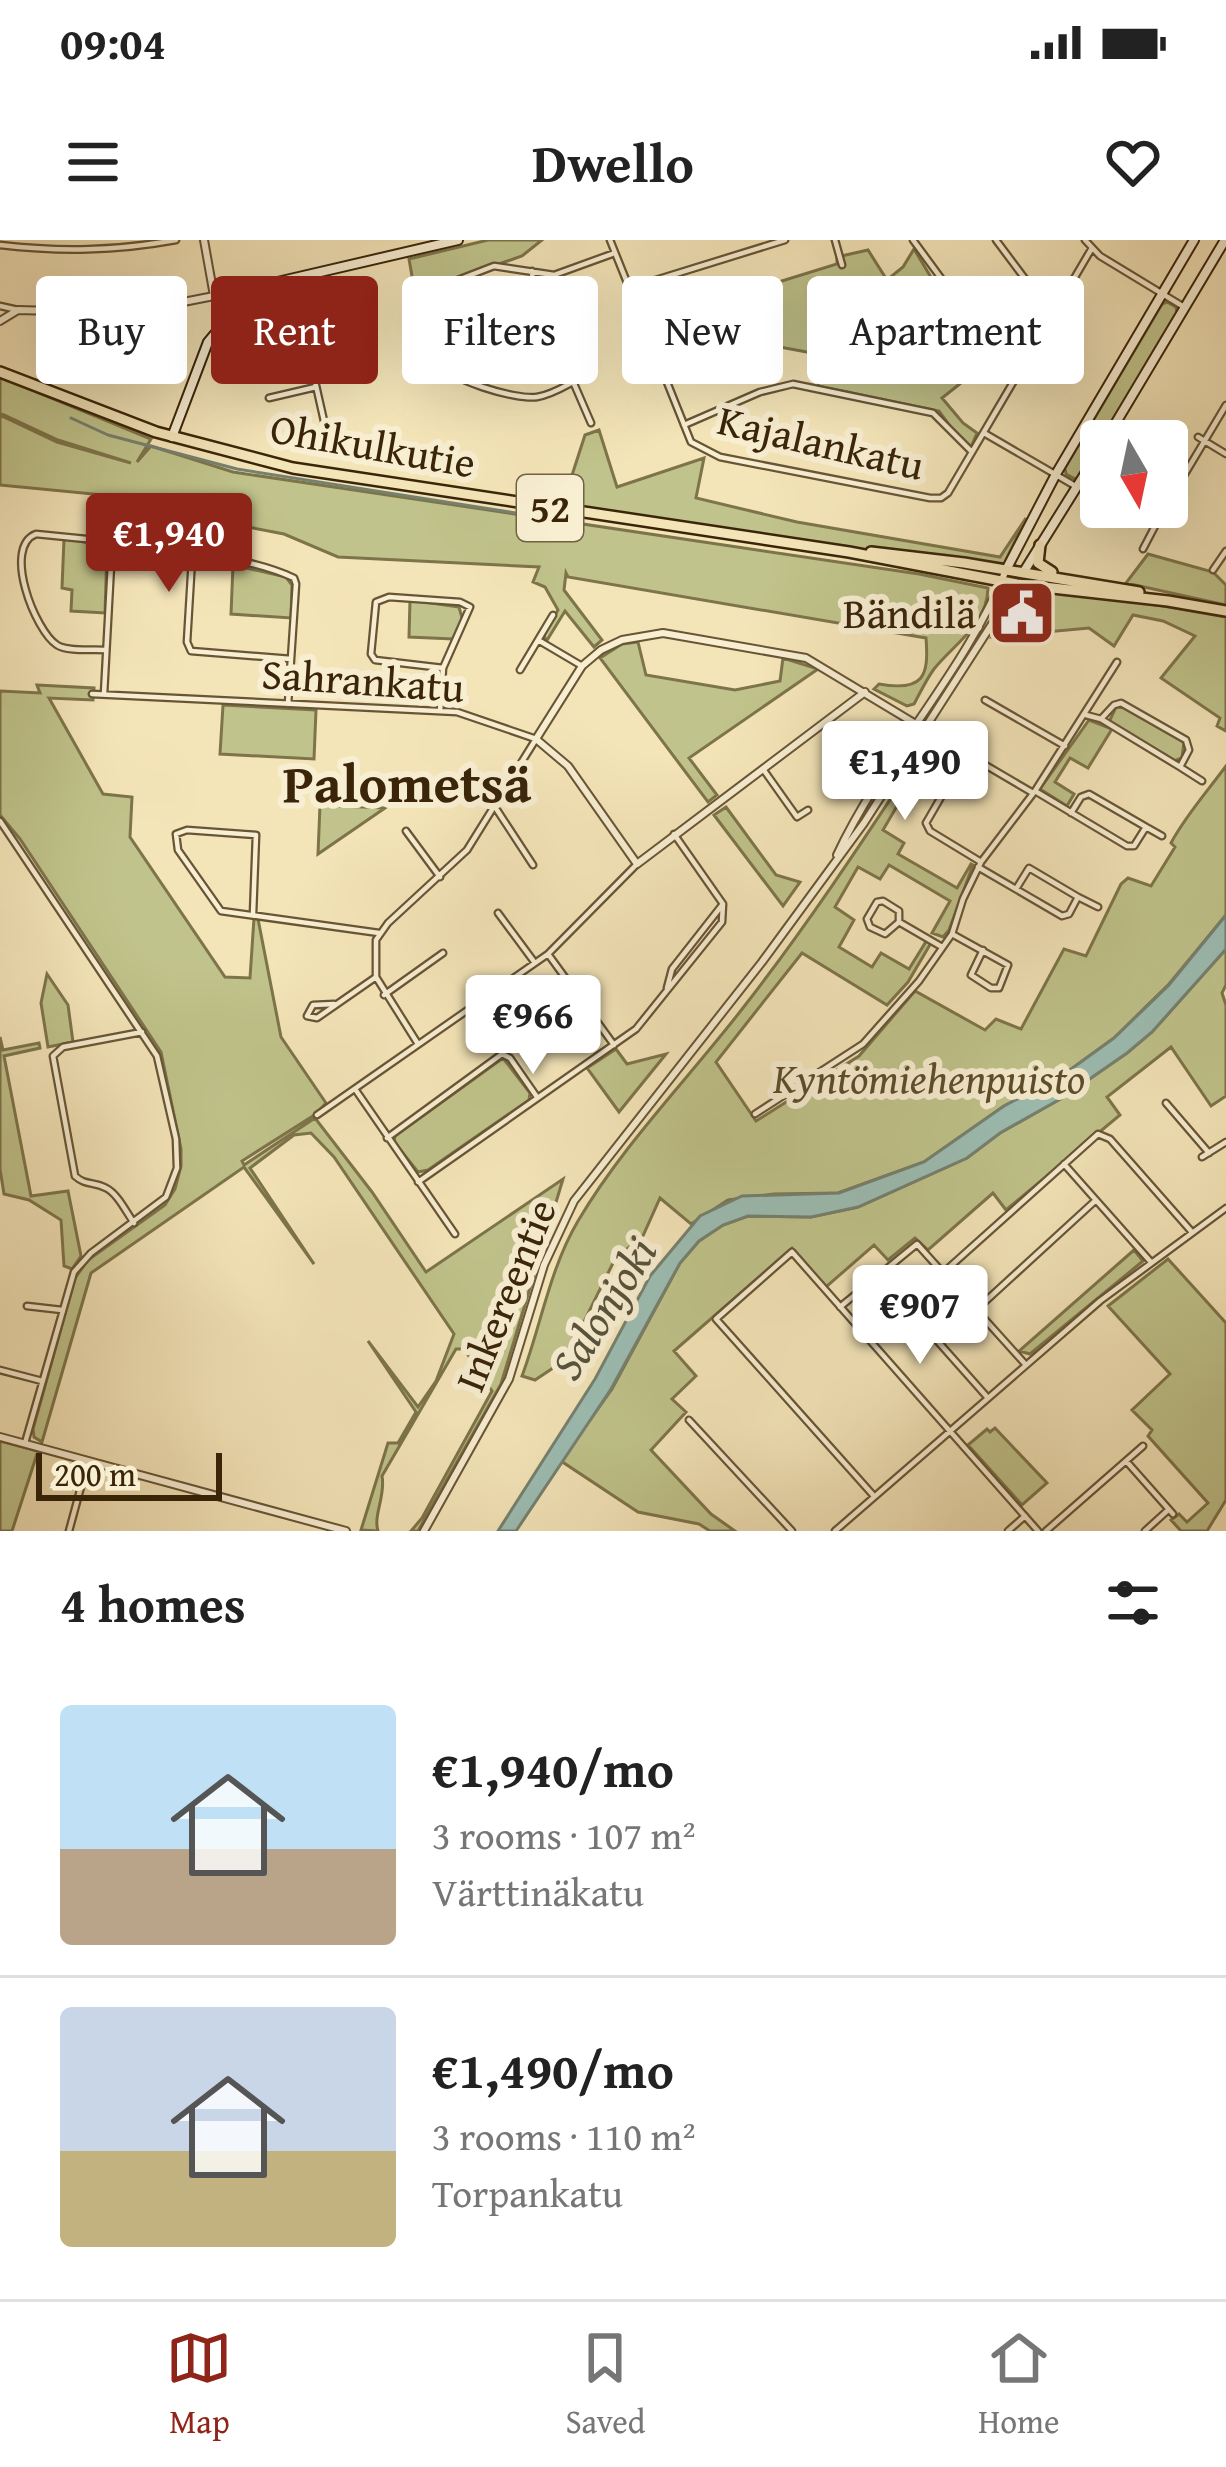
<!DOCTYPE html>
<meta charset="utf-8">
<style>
body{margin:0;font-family:"Gentium Book Plus",serif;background:#f6f6f6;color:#222;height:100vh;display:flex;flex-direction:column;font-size:45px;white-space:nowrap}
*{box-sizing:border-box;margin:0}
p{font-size:39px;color:#767676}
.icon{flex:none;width:66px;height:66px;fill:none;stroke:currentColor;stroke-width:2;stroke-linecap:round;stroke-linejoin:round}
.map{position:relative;height:1291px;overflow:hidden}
.side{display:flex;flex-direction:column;background:#fff;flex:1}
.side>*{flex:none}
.hud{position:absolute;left:36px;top:36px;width:1155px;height:108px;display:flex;gap:24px}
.needle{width:78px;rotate:171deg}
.tools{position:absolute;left:1080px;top:180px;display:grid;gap:24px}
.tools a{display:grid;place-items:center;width:108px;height:108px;border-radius:12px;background:#fff;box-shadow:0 12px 48px #0002;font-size:60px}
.scale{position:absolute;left:36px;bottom:30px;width:186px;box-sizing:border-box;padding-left:12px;border:6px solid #3a2509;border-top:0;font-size:33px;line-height:42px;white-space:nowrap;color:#3a2509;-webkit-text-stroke:9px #f8eed2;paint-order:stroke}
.price{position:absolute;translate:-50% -102px;padding:0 27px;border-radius:12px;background:#fff;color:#222;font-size:39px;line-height:78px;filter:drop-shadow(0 3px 6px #0008)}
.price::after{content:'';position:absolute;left:50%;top:72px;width:36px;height:27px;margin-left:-18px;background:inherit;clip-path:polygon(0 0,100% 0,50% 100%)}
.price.on{background:#8f2418;color:#fff}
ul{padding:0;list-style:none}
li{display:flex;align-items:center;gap:36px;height:300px;padding:0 60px}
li+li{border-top:3px solid #e0e0e0}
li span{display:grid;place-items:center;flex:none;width:336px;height:240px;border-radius:12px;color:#555}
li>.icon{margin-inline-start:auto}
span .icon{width:144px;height:144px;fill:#fffc;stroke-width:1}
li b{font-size:51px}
h2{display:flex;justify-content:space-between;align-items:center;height:144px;padding:0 60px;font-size:51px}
.pill{padding:0 42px;border-radius:12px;background:#fff;box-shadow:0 12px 48px #0002;font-size:42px;line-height:108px}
.pill.on{background:#8f2418;color:#fff}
.status{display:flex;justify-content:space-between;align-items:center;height:84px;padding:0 60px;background:#fff;direction:ltr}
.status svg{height:33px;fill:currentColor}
header{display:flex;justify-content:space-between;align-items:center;height:156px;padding:0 60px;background:#fff;font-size:54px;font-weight:800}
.menu{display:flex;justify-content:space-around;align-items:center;height:168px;border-top:3px solid #e0e0e0;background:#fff;font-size:33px;color:#767676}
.menu a{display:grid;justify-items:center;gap:6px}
.menu .on{color:#8f2418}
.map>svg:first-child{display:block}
.green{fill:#c0c38b;stroke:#7d744a;stroke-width:3}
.water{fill:#9cbeb4;stroke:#758170;stroke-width:3}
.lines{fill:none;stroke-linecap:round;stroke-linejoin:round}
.stream{stroke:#758170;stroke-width:3}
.minor-casing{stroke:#685535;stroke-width:9}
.tertiary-casing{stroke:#685535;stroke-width:10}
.secondary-casing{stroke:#3a2509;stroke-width:12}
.primary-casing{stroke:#3a2509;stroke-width:14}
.minor{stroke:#f8eed2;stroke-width:4.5}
.tertiary{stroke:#f8eed2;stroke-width:6}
.secondary{stroke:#f8eed2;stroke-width:8}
.primary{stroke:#f4e5b9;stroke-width:9}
.labels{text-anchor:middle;stroke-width:12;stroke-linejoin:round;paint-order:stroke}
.shield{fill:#f8eed2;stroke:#736145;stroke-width:3}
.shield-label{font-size:39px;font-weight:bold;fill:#3a2509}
.street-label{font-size:42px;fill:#3a2509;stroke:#f8eed2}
.poi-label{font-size:42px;fill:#3a2509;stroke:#f8eed2;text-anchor:end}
.park-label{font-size:42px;font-style:italic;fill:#5c4c2a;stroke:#f8eed2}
.water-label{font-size:45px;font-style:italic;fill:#57533c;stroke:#f8eed2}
.district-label{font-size:54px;font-weight:bold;fill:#3a2509;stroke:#f8eed2}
</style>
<div class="status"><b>09:04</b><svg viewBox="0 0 49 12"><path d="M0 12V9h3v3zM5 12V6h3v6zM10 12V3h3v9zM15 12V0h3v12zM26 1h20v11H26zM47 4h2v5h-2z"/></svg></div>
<header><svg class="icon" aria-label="menu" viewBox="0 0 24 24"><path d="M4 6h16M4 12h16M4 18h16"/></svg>Dwello<svg class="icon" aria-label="heart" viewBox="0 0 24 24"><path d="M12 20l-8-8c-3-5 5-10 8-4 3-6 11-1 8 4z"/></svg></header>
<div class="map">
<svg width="1226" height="1291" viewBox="0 0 1226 1291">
<rect width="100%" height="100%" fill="#f4e5b9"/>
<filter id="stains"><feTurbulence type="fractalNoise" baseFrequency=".00167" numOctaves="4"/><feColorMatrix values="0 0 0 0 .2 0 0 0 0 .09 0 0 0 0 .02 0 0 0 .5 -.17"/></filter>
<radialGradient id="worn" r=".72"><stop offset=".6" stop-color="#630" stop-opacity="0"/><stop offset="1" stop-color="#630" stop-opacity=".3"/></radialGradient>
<path class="green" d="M488 0H542L522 16 415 53 409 19Z
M914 9 938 49 912 70 966 139 942 158 963 183 977 193 971 207 963 204 939 171 818 146 823 115 747 101 728 107 724 99 679 114 665 77 837 24V17L868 10 887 40 903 27Z
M1167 62 1176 67 1177 73 1081 236 1075 239 1066 234 1065 228 1162 64Z
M0 137 151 199 137 222 151 206 233 232 919 334 988 348C987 385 955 403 934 429 926 440 920 453 914 464L907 466 874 449 879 444C924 452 929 436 926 398L568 337 566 333 564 350 602 400 594 407 565 371 546 402 544 394 558 370 545 347 533 342 539 327 338 317 284 294 113 261 114 256 0 245V175L57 202 131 223 58 200 0 173Z
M599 190 617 247 704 218 696 258 797 282 1000 317 1026 278 1004 324 846 309 562 266 585 195Z
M64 299 100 304 107 310 105 373 71 371 72 350 62 348Z
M1148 314 1213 332 1226 345V365L1126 343Z
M233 325 286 337 292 345 291 378 231 374Z
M1034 350 1106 356 1226 377V491L1217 486 1220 478 1161 438 1195 396 1163 381 1133 375 1114 406 1089 388 992 397 1018 357Z
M410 360 459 367 463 381 453 399 409 397Z
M638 402 646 435 735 450 780 441 783 418 818 429 689 518 717 555 708 562 600 418 622 404Z
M37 445 94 448 93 460 49 458 103 554 132 557 130 597 225 737 250 738 254 678 258 679 281 797 326 863 316 874 242 921 244 925 315 878 372 952 426 1032 563 939 501 1144 418 1291H411L422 1278 492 1151 464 1109H456L382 1236C386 1255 373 1275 378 1291L361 1290 388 1203H398L416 1172 368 1101 418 1167 436 1141 454 1094 334 917 311 893 294 895 250 928 314 1024 244 927 91 1033 42 1202 34 1197 33 1189 75 1038 88 1020 165 965 175 949 181 926V909L161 812 20 599 0 575V451L40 453Z
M223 465 316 470 314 519 220 514Z
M1116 467 1126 468 1184 502 1182 518 1174 521 1109 482Z
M1089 480 1112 489 1088 528 1070 518 1055 542 1074 554 1067 566 1040 549Z
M929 501 934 503 883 590 904 603 898 614 957 648 971 624 973 625 949 690 943 697 932 693 950 661 889 625 880 639 858 627 835 667 854 680 839 707 872 727 881 713 909 729 927 700 931 703 908 742 887 765 802 713 716 822 756 881 859 816 915 751 985 790 996 779 1021 789 1064 709 1086 716 1121 644 1128 638 1151 646 1175 607 1171 603C1186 575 1207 552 1226 526V675L1169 744 1114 798 1063 835 1004 866 924 922 838 953 774 954 728 960 691 984 660 958 642 998 616 1017 565 1120 535 1140 522 1136C541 1085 550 1028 578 981 624 903 691 836 746 764 812 679 870 590 929 501Z
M320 565 385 568 318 614Z
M726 567 776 635 800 642 783 666 714 575Z
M1226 709V745L1222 753 1226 765V856L1211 866 1171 807 1107 857 1120 875 1006 970 993 953 928 1010 915 998 888 1020 874 1005 826 1047 792 1008 674 1111 696 1136 672 1159 686 1172 651 1210 711 1274 735 1291H710L699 1284 638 1272 561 1221 612 1149 680 1023 699 1001 723 985 748 976 811 977 858 967 967 918 1000 893 1062 858 1127 813 1152 792Z
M47 734 68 765 73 802 48 807 41 763Z
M0 797 3 810 39 803 40 808 4 816 31 956 68 951 81 1016 72 1029 64 1026 61 980 29 960 4 954 0 929Z
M616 809 627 824 666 814 619 872 587 828Z
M503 818 530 853 529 860 428 930 418 932 394 902 395 896Z
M1134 1010 1143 1021 1030 1114 1019 1111Z
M1168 1019 1226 1083V1260L1207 1291H1181L1171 1280 1179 1274 1187 1282 1208 1263 1148 1196 1152 1190 1132 1170 1170 1134 1108 1066Z
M995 1188 1047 1243 1022 1265 968 1205 987 1189 990 1192Z
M0 1201 38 1211 12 1291H0Z"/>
<path class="water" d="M1226 675V709L1152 792 1127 813 1062 858 1000 893 967 918 858 967 811 977 748 976 723 985 699 1001 680 1023 611 1149 516 1291H498L595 1139 650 1036 700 976 742 956 839 953 924 922 1004 866 1063 835 1114 798 1169 745Z"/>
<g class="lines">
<path class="stream" d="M71 178 108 195 237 229 535 276"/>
<defs>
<path id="minor" d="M610 0 691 202 720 217 930 258H941L948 253 1092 8
M835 0 842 25
M913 0 1015 139
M996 0 1052 75
M1085 0 1100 16 1184 67
M0 5C61 12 115 11 176 0
M532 31 533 49 591 183
M292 39 324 181
M630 48 785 0
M0 66 18 70
M518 96 548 83
M660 125 721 103
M573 142C562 148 550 155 537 157 515 160 449 140 438 122L414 57 494 26 554 35 612 14
M269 158 316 147
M684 185 760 152 793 144 933 173 972 212
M984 193 1077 247
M1198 197 1226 214
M1167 264 1226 165
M1143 309 1165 267
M1213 330 1226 311
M538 400 582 426
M520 430 553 375
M92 454 457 472 536 499 467 610 388 683 376 700V737L418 804
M104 454 112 307 106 301 36 294C2 307 35 391 57 405 68 412 92 409 105 410
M985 460 1065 506
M288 464 296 344 294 338C270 327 218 312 192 319L187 402 191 411 291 419
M440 471 443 428 470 367 460 362 389 357 376 362 371 414 375 420 443 428
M1086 475 1101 479 1180 527 1189 510 1186 500 1121 463 1114 465 1101 479
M924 489 1033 553
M966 514 926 583 930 591 981 622
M1180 527 1202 541
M763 529 797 577 808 570
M1035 551 1127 606H1134L1146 587 1089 554 1081 557 1071 573
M497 570 533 625
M0 581 157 816 176 899 177 928 166 957 91 1013 74 1032 25 1203
M1146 587 1162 596
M406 591 440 637
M978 627 1062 676 1069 674 1078 657 1029 628 1016 649
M1078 657 1098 667
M498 673 535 723
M253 674 256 595 187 590 176 594 178 610 221 671 379 693
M899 682 885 694 870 687 867 679 877 662 883 661 899 671V682L942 707
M952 694 1008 725 999 748H991L971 735 983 710
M548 714 614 805
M667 748 672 729 723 664
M384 755 443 713
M334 764 313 765 307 776 317 778 376 737
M355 849 455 994
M1166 863 1209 913
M755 874 863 804 919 741 952 694 963 659 981 622 1035 551 1117 422
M317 875 548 714 637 624
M387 898 502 814 510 818 537 857
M1202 917 1226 902
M1064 924 1150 1021
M418 942 636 789 722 682 723 664 674 594
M134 983C126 972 118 954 106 948 93 941 86 946 75 936L53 816 63 807 142 792
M944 1032 1098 894 1110 899 1191 991
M878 1034 988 1158
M27 1066 62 1070
M840 1067 917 1004 1026 1125
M977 1069 1096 960
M0 1130 42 1141
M689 1180 792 1291
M1127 1222 1173 1274
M873 1255 716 1079 792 1012 1038 1291
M69 1291 88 1221
M835 1291 1100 1061 1226 968
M1008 1291 1025 1276
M1046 1291 1143 1206
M1145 1291 1167 1271"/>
<path id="tertiary" d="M204 0 214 56 230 71
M0 81 18 70 127 73 214 56
M865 452 637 624 568 526 536 499 582 426 601 410 622 400 663 393 806 418 924 489
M837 615C884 515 966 430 1006 330
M0 1197 346 1291
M424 1291 509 1139 544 1025 574 961 762 722 864 583 1017 345"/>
<path id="secondary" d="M172 197 208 102 244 59 273 43 458 0
M1105 201 1225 0
M1006 330 1056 234 1194 0
M1023 333 1101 208"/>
<path id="primary" d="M0 132 156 192 293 228 849 312 1017 344 1168 361 1226 371
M1040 305 1038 323 1052 332
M871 312 964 323 1139 352"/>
</defs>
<use href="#minor" class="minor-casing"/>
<use href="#tertiary" class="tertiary-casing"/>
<use href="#secondary" class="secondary-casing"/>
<use href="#primary" class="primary-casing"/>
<use href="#minor" class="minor"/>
<use href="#tertiary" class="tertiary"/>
<use href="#secondary" class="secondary"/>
<use href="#primary" class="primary"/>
</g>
<defs>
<symbol id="civic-square" viewBox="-11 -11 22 22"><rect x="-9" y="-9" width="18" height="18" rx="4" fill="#8f2418" stroke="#f8eed2"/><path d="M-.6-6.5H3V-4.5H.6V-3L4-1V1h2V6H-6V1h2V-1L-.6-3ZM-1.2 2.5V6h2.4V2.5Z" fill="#fff"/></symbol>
</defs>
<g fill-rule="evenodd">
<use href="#civic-square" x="984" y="335" width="76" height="76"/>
</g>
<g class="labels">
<rect class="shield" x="517" y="235" width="66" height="66" rx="9"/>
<g class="shield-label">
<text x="550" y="282">52</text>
</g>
<g class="street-label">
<text transform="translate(821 202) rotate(13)" y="15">Kajalankatu</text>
<text transform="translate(373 205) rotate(10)" y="15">Ohikulkutie</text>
<text transform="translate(363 440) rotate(4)" y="15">Sahrankatu</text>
<text transform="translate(505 1055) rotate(-68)" y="15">Inkereentie</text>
</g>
<g class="poi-label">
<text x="976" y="388">Bändilä</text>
</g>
<g class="park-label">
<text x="929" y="853">Kyntömiehenpuisto</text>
</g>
<g class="water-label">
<text transform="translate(603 1068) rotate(-58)" y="16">Salonjoki</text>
</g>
<g class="district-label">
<text x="407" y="562">Palometsä</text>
</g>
</g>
<rect width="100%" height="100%" filter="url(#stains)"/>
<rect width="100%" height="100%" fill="url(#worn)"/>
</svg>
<div class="tools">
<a><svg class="needle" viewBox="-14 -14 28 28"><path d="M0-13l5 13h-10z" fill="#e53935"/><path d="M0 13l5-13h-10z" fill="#767676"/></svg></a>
</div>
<div class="scale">200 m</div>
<b class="price on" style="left:169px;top:355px">€1,940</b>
<b class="price" style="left:905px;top:583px">€1,490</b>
<b class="price" style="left:533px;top:837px">€966</b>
<b class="price" style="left:920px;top:1127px">€907</b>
<div class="hud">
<a class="pill">Buy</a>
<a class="pill on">Rent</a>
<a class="pill">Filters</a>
<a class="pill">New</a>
<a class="pill">Apartment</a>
</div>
</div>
<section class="side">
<h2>4 homes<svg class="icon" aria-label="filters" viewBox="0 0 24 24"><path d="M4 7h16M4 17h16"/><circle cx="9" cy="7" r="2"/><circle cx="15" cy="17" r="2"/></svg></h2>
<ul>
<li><span style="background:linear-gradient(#bfe0f5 60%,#b9a48a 0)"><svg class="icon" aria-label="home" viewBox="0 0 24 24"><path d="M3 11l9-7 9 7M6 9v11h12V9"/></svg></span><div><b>€1,940/mo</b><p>3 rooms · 107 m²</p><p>Värttinäkatu</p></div></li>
<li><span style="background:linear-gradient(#c9d6e8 60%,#c2b280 0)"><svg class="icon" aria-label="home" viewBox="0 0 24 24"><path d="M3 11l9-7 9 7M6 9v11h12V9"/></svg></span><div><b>€1,490/mo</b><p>3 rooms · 110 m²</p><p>Torpankatu</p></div></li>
</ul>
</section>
<nav class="menu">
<a class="on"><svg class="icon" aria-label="map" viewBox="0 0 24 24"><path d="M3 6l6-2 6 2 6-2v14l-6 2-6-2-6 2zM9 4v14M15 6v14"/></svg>Map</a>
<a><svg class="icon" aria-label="saved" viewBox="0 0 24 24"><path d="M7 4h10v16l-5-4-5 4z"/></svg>Saved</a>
<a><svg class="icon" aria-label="home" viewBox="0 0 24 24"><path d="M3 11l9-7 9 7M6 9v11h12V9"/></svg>Home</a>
</nav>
